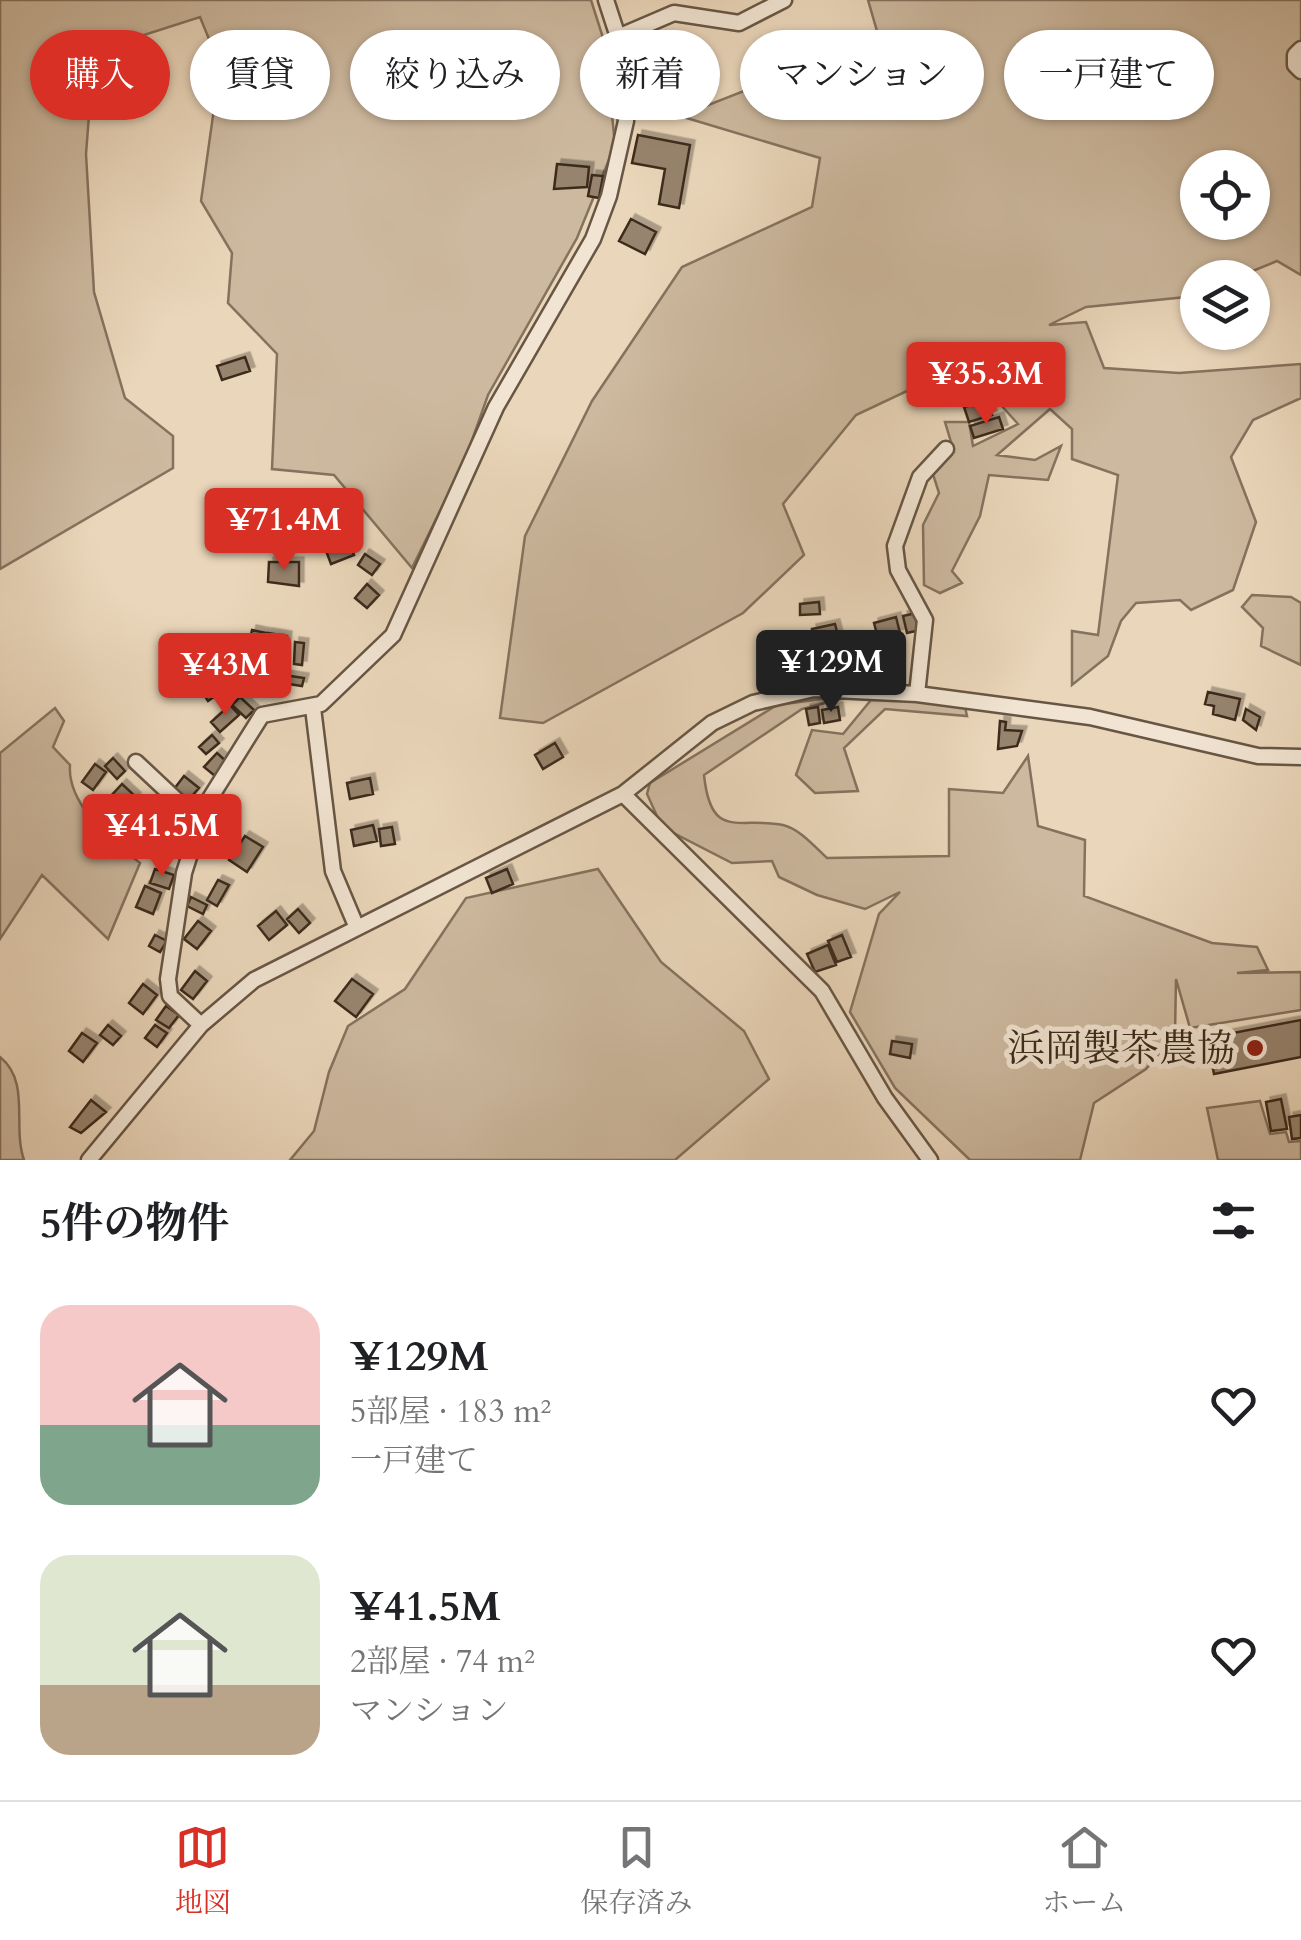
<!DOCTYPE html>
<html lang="ja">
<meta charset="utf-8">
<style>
body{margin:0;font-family:Cardo,"Noto Serif JP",serif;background:#f6f6f6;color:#202124;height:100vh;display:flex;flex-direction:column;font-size:38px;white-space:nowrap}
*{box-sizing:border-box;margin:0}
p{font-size:32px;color:#757577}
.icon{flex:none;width:55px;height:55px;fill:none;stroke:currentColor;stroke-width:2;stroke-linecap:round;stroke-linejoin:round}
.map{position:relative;height:1160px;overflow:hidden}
.panel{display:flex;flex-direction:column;background:#fff;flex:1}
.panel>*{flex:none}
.guide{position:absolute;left:30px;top:30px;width:1242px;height:90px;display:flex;gap:20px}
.controls{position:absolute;left:1180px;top:150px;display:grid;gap:20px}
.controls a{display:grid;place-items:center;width:90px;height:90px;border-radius:50%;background:#fff;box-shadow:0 2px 8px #0004;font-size:50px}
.price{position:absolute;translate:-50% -85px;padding:0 22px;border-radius:10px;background:#d93025;color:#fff;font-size:32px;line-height:65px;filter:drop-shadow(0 2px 5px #0008)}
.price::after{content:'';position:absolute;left:50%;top:60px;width:30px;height:22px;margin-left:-15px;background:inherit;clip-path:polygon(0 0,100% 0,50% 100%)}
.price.active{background:#222;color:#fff}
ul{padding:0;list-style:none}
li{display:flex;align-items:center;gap:30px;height:250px;padding:0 40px}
li span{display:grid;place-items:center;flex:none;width:280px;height:200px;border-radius:30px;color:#555}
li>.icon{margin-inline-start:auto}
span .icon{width:120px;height:120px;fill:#fffc;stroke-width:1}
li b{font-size:42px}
h2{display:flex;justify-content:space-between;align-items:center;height:120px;padding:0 40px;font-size:42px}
.chip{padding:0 35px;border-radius:45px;background:#fff;box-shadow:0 2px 8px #0004;font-size:35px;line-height:90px}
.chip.active{background:#d93025;color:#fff}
.tab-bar{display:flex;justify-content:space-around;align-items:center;height:140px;border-top:2px solid #e0e0e0;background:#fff;font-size:28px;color:#757577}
.tab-bar a{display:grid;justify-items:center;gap:5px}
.tab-bar .active{color:#d93025}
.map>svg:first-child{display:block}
.green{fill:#cdb99f;stroke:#85725e;stroke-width:2.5;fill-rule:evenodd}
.building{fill:#97846e;stroke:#3d2c1c;stroke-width:2.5;filter:url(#shadow)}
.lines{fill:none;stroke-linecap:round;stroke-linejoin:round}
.minor-casing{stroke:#685644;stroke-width:19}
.minor{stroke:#f1e4d2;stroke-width:14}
.poi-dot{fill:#8f2418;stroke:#f1e4d2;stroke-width:4}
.labels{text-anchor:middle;stroke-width:10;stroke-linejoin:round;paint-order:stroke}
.poi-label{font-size:38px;fill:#3d2c1c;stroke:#f1e4d2;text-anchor:end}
</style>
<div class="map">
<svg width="1301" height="1160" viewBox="0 0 1301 1160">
<defs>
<filter id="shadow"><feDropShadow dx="4.5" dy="-4.5" stdDeviation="0" flood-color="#0004"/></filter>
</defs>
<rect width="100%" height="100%" fill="#ead6ba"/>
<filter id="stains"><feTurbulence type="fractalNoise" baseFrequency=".002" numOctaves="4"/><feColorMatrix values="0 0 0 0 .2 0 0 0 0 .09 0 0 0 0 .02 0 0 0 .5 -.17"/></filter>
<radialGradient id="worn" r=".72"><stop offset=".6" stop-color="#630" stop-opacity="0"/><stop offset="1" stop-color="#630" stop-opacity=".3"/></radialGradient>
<path class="green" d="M0 0H591L605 44 615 145 577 238 488 395 465 460 412 568 334 475 272 469 277 354 228 303 232 253 201 201 220 66 200 17 94 51 86 154 94 292 125 398 173 436V468L0 569Z
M868 0H1301V275L1277 261 1238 277 1198 278 1196 296 1086 307 1049 325 1086 322 1104 368 1179 373 1301 364V398L1253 420 1231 457 1256 522 1233 590 1191 610 1180 600 1136 603 1121 621 1108 656 1072 685V631L1098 635 1118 475 1072 459V429L1050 409 997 455 1035 460 1061 446 1048 480 989 475 980 516 952 571 962 583 940 593 924 585 923 525 939 493 931 468 954 452 945 422H969L973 446 1018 424 964 364 856 415 783 504 804 555 743 613 543 723 500 718 525 536 592 401 682 267 812 207 820 158 680 116 879 38ZM1198 168H1252V222H1198Z
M1252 595 1291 597 1301 603V665L1261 646 1263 628 1242 607Z
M860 694 802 709 704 775C711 842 739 816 783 825 800 829 815 847 827 858L949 856V789L1003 793 1028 756 1038 826 1085 840 1084 896 1212 943 1257 947 1268 970 1237 973 1301 972V1010L1190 1028 1176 979 1175 1034 1146 1069 1094 1103 1080 1160H970L895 1088 850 1012 879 914 900 892 865 909 817 895 779 877 772 861 732 863 662 827 647 794 650 783 777 705Z
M915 699 965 707 967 716 885 709 844 748 858 791 815 793 796 775 812 730 843 734 871 700Z
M55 708 64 721 53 747 70 765C67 806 112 840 140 863L108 939 42 875 0 939V753Z
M598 869 661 962 744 1031 769 1079 675 1160H290L314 1131 329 1072 348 1026 405 989 466 898Z
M0 1057C31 1082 12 1126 24 1160H0Z
M1260 1101 1270 1134 1286 1132 1289 1142 1301 1141V1160H1218L1207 1108Z"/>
<path class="building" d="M638 135 690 145 679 208 659 204 665 169 632 163Z
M557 164 589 167 587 187 554 189Z
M592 175 603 176 599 198 588 196Z
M631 219 656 232 645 254 619 241Z
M245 357 250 371 222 380 217 366Z
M987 400 992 415 969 422 964 407Z
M999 417 1003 429 974 438 970 426Z
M348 538 354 555 331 564 325 548Z
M365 554 380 564 372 575 358 565Z
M269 562H299V586L268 582Z
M367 584 379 595 367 608 355 598Z
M819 602 820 614 800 615V604Z
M916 613 920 630 907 633 903 616Z
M896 617 900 633 878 638 874 623Z
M835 624 839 639 816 645 812 629Z
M252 630 266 633 263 647 249 644Z
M268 633 287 636 284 657 277 656 278 649 266 646Z
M295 642 304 643 302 665 294 664Z
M828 659 830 669 814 674 811 664Z
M284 675 304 678 302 686 282 683Z
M221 677 228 687 208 701 202 692Z
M1208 692 1240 699 1235 720 1213 714 1214 706 1205 704Z
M240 697 254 710 246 718 232 705Z
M230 705 239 715 220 732 211 722Z
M818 707 820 723 809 725 806 709Z
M838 707 840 720 824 723 822 710Z
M1246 709 1260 717 1256 730 1243 720Z
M1000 721 1006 722 1005 730 1022 731 1017 746 998 749Z
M212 735 219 743 206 754 199 747Z
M555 743 563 757 543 769 535 755Z
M217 753 227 762 215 776 204 767Z
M113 758 125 771 117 779 105 766Z
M95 764 106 772 93 790 82 782Z
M184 776 199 788 185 804 171 793Z
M370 778 373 794 350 799 347 783Z
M122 784 136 797 112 823 98 810Z
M373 825 377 841 354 846 351 830Z
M392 827 395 844 381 846 379 829Z
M245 836 263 847 247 872 229 860Z
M155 869 174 875 169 889 150 883Z
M507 869 513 884 492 893 486 878Z
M218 880 229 885 217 906 207 900Z
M145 886 161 893 153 914 136 907Z
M191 897 207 905 203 914 187 906Z
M298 909 310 923 299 933 287 919Z
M276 911 287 925 269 940 258 926Z
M198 921 211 931 197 949 184 939Z
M155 935 167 941 160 952 149 946Z
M842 935 851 957 837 962 828 941Z
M828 945 836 965 815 972 807 954Z
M195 971 207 981 193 999 181 990Z
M352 979 373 994 356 1017 335 1001Z
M143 984 157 995 143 1014 129 1003Z
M166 1006 179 1015 169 1028 156 1020Z
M1301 1020V1057L1214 1074 1207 1038Z
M108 1025 121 1036 113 1045 100 1035Z
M155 1025 167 1033 157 1047 145 1038Z
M82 1033 97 1043 83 1062 69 1051Z
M892 1041 912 1044 910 1058 890 1054Z
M1281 1099 1287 1129 1271 1131 1266 1102Z
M91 1100 106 1112 81 1133 70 1127Z
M1301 1115V1138L1292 1139 1289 1117Z"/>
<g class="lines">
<defs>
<path id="minor" d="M618 37 674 13 739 23 784 0
M1301 49 1295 55V65L1301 71
M917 694 925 620 898 570 895 546 920 477 946 449
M313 708 333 871 357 928
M136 762 200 822 204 808 262 715 321 704 393 635 496 407 593 239 609 196 626 121 618 37 606 0
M623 794 822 991 885 1098 930 1160
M200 822 184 873 168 979 170 996 201 1025
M89 1160 201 1025 254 980 623 794 712 723 753 703 814 689 917 694 1090 717 1258 756 1301 757"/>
</defs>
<use href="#minor" class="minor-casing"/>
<use href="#minor" class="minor"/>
</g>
<circle class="poi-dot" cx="1255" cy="1048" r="10"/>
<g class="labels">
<g class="poi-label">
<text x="1235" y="1061">浜岡製茶農協</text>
</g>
</g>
<rect width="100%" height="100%" filter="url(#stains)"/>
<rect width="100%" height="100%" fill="url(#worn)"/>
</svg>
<div class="controls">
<a><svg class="icon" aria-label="locate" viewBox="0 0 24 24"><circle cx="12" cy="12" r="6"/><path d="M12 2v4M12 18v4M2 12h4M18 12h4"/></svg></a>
<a><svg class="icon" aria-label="layers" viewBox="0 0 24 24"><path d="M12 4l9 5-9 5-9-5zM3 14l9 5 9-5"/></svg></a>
</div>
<b class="price" style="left:986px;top:427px">¥35.3M</b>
<b class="price" style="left:284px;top:573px">¥71.4M</b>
<b class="price active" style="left:831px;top:715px">¥129M</b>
<b class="price" style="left:225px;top:718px">¥43M</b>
<b class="price" style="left:162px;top:879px">¥41.5M</b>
<div class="guide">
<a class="chip active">購入</a>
<a class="chip">賃貸</a>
<a class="chip">絞り込み</a>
<a class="chip">新着</a>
<a class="chip">マンション</a>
<a class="chip">一戸建て</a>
</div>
</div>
<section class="panel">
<h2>5件の物件<svg class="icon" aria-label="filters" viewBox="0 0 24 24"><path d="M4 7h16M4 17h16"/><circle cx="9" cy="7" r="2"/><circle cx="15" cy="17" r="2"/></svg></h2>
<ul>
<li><span style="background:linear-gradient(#f6c9c9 60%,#7fa58c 0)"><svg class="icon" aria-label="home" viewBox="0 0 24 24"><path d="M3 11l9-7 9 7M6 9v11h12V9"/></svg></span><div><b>¥129M</b><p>5部屋 · 183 m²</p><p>一戸建て</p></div><svg class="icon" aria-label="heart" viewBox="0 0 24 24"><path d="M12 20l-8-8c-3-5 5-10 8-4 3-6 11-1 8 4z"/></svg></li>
<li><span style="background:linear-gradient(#dfe7d0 65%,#b9a48a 0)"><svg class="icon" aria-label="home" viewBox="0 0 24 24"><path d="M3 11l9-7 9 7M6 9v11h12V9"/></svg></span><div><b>¥41.5M</b><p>2部屋 · 74 m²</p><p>マンション</p></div><svg class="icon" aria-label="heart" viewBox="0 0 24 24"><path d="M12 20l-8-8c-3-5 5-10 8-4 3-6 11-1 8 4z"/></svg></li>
</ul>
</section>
<nav class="tab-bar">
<a class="active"><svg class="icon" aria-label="map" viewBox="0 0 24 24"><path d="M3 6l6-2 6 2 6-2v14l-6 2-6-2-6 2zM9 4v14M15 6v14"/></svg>地図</a>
<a><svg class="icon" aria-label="saved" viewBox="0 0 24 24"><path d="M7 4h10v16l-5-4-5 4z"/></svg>保存済み</a>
<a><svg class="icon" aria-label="home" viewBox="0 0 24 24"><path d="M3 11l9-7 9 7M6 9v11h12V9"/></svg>ホーム</a>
</nav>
